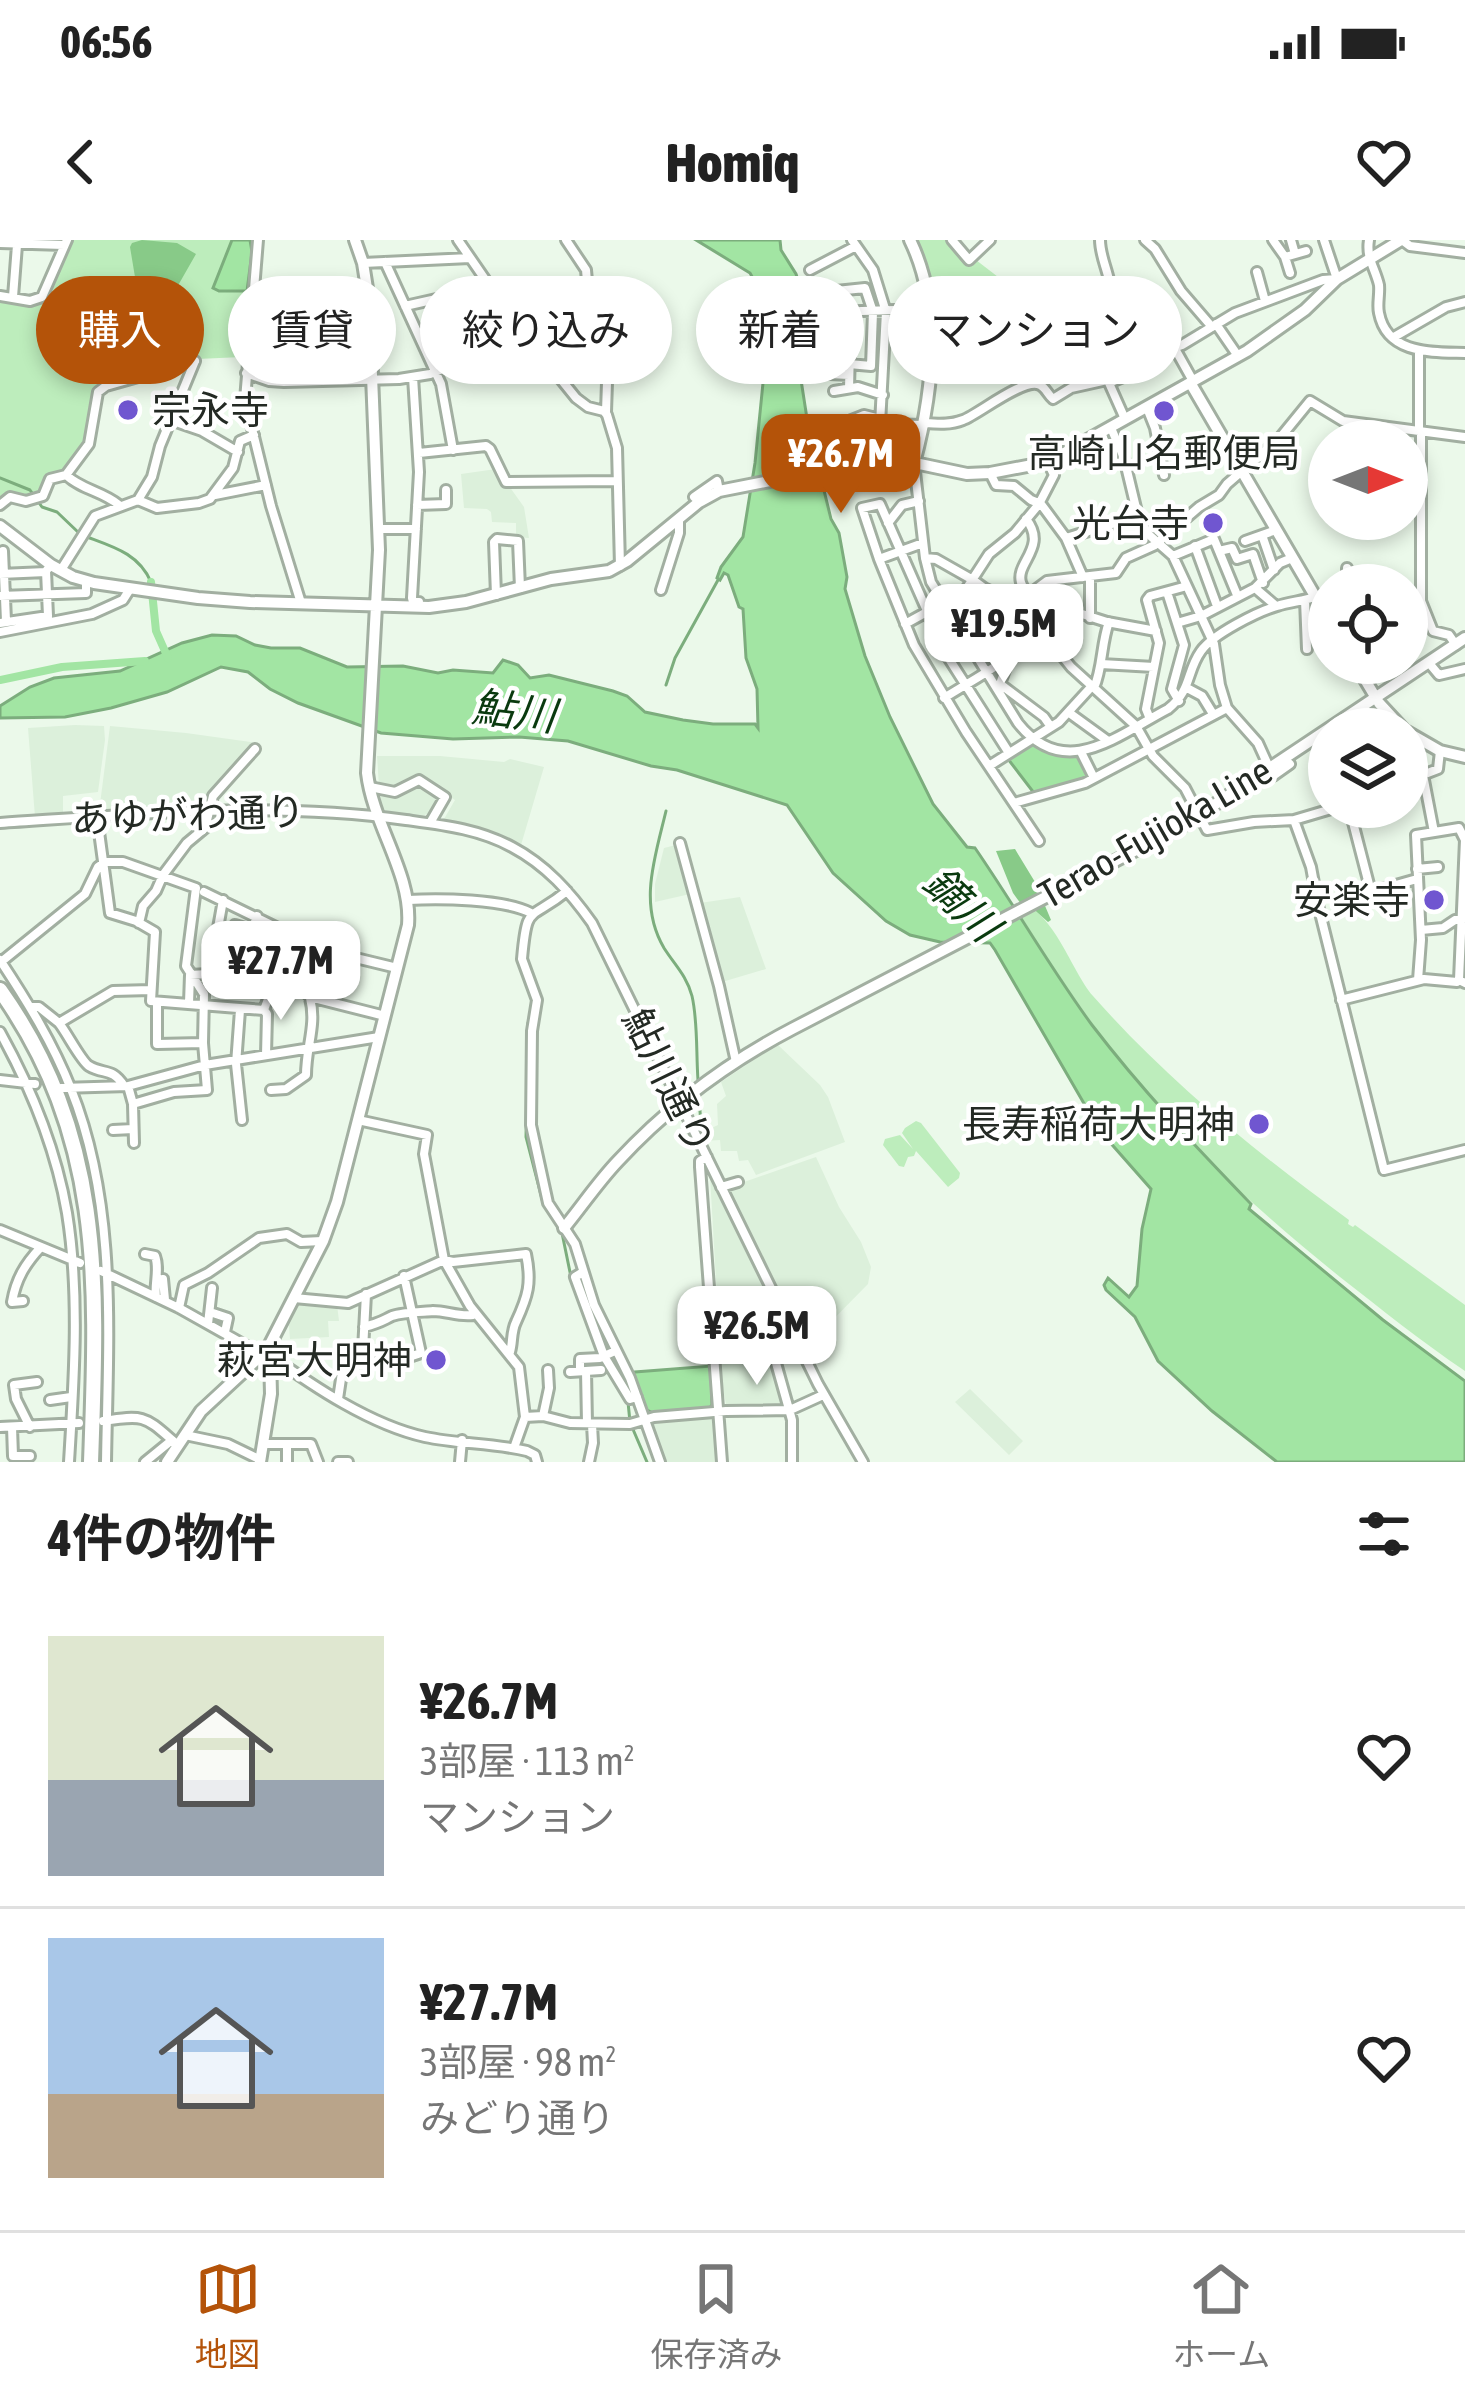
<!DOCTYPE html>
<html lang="ja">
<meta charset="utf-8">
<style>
body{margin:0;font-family:"Asap Condensed","Noto Sans JP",sans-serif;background:#f6f6f6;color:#222;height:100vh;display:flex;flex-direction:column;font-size:45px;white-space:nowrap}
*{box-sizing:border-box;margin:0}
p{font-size:39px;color:#767676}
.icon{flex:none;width:66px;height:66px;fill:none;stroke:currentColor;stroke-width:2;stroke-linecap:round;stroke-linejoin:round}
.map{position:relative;height:1222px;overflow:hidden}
.drawer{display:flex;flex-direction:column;background:#fff;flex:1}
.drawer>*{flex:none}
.banner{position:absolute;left:36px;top:36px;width:1395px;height:108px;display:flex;gap:24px}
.needle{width:78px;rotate:90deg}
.controls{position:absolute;left:1308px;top:180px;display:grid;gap:24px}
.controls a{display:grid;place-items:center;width:120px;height:120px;border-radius:50%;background:#fff;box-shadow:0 6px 18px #0003;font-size:60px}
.price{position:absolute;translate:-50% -102px;padding:0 27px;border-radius:24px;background:#fff;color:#222;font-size:39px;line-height:78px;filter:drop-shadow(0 3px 6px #0008)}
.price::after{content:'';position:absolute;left:50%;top:72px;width:36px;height:27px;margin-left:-18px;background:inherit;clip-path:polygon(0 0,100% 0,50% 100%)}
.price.active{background:#b45309;color:#fff}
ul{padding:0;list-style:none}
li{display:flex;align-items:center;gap:36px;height:300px;padding:0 48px}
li+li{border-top:3px solid #e0e0e0}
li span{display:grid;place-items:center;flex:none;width:336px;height:240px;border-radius:0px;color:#555}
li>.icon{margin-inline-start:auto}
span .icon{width:144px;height:144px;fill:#fffc;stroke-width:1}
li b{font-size:51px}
h2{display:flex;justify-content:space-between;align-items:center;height:144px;padding:0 48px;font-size:51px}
.chip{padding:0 42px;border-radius:54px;background:#fff;box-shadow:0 6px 18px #0003;font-size:42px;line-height:108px}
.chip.active{background:#b45309;color:#fff}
.status{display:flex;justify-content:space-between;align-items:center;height:84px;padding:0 60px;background:#fff;direction:ltr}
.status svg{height:33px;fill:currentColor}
header{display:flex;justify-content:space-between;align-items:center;height:156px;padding:0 48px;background:#fff;font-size:54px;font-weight:800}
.tab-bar{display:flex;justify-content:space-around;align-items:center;height:168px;border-top:3px solid #e0e0e0;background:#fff;font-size:33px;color:#767676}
.tab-bar a{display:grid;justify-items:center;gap:6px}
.tab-bar .active{color:#b45309}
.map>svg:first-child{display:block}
.built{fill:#dcf0db}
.green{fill:#bdedbc}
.forest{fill:#88ca88}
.water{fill:#a2e5a3;stroke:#7cad7d;stroke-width:3}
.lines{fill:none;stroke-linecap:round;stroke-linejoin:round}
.stream{stroke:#7cad7d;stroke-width:3}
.river{stroke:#a2e5a3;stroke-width:8}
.minor-casing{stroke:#a2afa1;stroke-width:14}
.major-casing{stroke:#a2afa1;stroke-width:16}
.highway-casing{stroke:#a2afa1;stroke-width:20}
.minor{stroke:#fff;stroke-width:8}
.major{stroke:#fff;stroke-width:10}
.highway{stroke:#fff;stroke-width:14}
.poi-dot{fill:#7056d0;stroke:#fff;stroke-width:4.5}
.labels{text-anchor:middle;stroke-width:9;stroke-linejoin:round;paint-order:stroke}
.poi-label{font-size:39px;fill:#242a24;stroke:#fff;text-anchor:end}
.street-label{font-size:39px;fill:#242a24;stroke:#fff}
.water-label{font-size:42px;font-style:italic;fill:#0a3a0f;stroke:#fff}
</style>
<div class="status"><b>06:56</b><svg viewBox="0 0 49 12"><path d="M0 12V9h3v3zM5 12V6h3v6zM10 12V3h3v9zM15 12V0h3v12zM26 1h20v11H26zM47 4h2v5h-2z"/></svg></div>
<header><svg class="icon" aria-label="back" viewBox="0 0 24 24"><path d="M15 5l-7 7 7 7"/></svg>Homiq<svg class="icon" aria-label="heart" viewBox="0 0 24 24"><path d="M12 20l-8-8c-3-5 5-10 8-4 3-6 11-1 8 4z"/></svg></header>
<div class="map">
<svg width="1465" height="1222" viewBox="0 0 1465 1222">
<rect width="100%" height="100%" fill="#ebf9ea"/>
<path class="built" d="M496 229 500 240 509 246 524 267 529 298 516 297V283L492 282 491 272 487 269 464 268 461 234Z
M75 485 104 486 105 500 98 552 63 556V574L35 577 28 488Z
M110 486 186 493 257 503 206 566 99 572Z
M377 516H440L504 522 510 519 544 527 521 605 489 590 444 579 455 560 420 537 394 550 379 546Z
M416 543 440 557 432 572 422 576 386 571 381 567 376 551 389 555Z
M676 605 690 654 655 662V644L664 608Z
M740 657 766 729 722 742 700 663Z
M777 804 820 845 828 857 845 902 756 935 748 920 739 921 737 911H721L720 900 705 901 701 893 718 885 717 864 726 856 721 842Z
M816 917 839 967 861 1002 871 1027 868 1044 805 1108 727 948Z
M710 936 770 1057 764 1083 786 1167 727 1169 722 1144Z
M298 1061 337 1065 339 1081H328L329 1097 290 1099 289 1086 286 1085Z
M970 1149 1023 1201 1009 1215 955 1162Z
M712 1176 717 1195 719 1222H663L648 1184 650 1181Z"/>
<path class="green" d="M73 0H254L242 117 197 119 192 107 170 117 169 127 97 147 88 204 66 234 53 236 43 255 0 262V59C17 61 35 67 50 56Z
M913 0H950L1002 40 1011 52 1020 46 1052 60 1062 74 1054 87 1058 89 1035 104 1022 124 1018 121 1005 130 1000 122 968 135 951 95 943 85 932 83 929 56 934 55 943 43 926 33Z
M1021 664C1054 672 1071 730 1093 756 1168 841 1258 914 1349 980L1348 984 1353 987 1355 985 1465 1065V1131C1422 1102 1381 1069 1340 1037 1271 981 1204 923 1147 854 1098 795 1055 732 1015 666Z
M916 881 921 883 960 933 959 938 948 947 916 911 914 916 908 917 904 927 899 926 883 905 885 899 900 895 913 909 902 893 905 888Z"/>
<path class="forest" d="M142 0 177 3 196 14 176 49 180 70 176 85 159 101 136 98 122 81 124 58 136 43 130 7 132 3Z
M1015 609 1035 642 1051 680 1048 682 1030 666 1021 664 1013 653 996 611Z"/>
<path class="water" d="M232 0H250L252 12 247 51H219L213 48Z
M696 0H780L781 10 796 34 806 66V80L802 88 804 103 800 112 799 127 808 185 831 279 839 293 847 337 845 349 865 416 890 477 933 564 967 607 975 608C1015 666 1050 728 1092 785 1141 849 1195 906 1251 964L1249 969 1383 1080 1465 1141V1222H1277L1212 1171 1158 1121 1135 1077 1106 1050 1104 1045 1108 1038 1129 1057 1137 1046 1142 989 1151 949 1100 891 995 710 990 703 940 702 910 695 886 681 833 633 787 565 677 530 651 526 568 501 519 497 453 499 381 493 298 463 270 449 248 432 221 427 167 452 111 468 65 477 0 478V466L30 447 54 438 120 431 182 403 212 395 236 396 255 405 271 408H300L347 427 403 426 438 433 453 430 493 433 503 420 518 425 530 438 549 435 613 451 627 456 645 472 683 480 713 484H755L758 488 757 449 746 418 743 369 739 367 728 335 724 333 720 340 717 338 721 327 743 297 755 223 768 93 765 60 750 33Z
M1031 503 1051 513 1079 516 1089 537 1034 553 1008 519Z
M711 1126 712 1165 709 1169 653 1173 645 1169 633 1134 635 1132Z"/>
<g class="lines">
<path class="stream" d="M0 238 30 250 42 267 57 272 79 293
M87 297C114 307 139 314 151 342
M666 445 675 418 718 340
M666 571C655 617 638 664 664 708 674 724 687 736 692 756 698 782 696 813 698 840
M528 783 526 897 543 963 562 993 571 1037
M699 855 701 887
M580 1063 590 1087
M628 1162 630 1182
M632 1187 647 1222"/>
<path class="river" d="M151 342 156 391 168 418
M0 440 62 427 145 421"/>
<defs>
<path id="minor" d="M258 0 245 160 271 266 301 363
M458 0 513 80 576 158 588 167 604 171 607 175 617 208 620 326
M566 0 586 30 593 107 607 142 606 172
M852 0 873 30 886 72 880 184 901 219
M952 0 969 20 990 0
M1100 0C1100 14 1106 26 1109 40 1112 64 1100 88 1088 107L1109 143 1125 179
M1145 0 1155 9 1181 51 1212 87
M1273 0 1285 17 1290 33
M1291 0 1295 14
M1369 0C1366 18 1375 28 1379 45 1380 55 1377 64 1379 73 1387 115 1433 112 1465 113
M1402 0 1410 6 1465 13
M0 3 64 5
M1285 17 1306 11
M385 22 441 144 453 210
M363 23 470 18
M810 30 856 6
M1257 32 1265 61
M829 52 827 129 830 134 849 135
M817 53 865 48 873 72 871 126 849 124
M0 56 30 61 42 57 67 0
M13 57 17 5
M405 66 490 47
M829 72 928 69
M1216 84 1238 116
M1394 97 1446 67 1465 62
M1174 107 1193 141
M1419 112V191
M246 133 269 141 284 142 399 139 430 134 440 130 513 80 521 77 554 79 590 72
M413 137 419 232 412 358 413 362H419
M1109 143 1139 130 1149 117 1182 105 1235 73 1323 40 1337 39 1324 0
M849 148 851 72
M834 151 858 147 883 155
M1147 168 1155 188 1164 235
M170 180 202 191 238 212
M925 183C937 184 951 185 963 180 979 174 1024 137 1040 145 1046 148 1048 155 1053 159L1071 148 1107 140
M881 184 924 185
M1111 188 1124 218 1138 276 1148 294 1173 316 1214 404 1220 445 1227 468 1258 503 1273 536 1290 524
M829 189 864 175 880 179
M1421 191V361L1433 391 1449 395 1456 405
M1085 203 1097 224
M419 213 486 206 490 209 506 242 617 241
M914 223 925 318 931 342 1018 483C1065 542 1118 495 1168 469 1192 450 1186 432 1201 411 1213 394 1257 372 1277 366 1289 362 1303 361 1315 357
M990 233 996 245 1014 246 1031 260 1041 264 1066 298 1083 337
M66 235C82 250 102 251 119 265
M848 246 887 230 890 218
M215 255 266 245
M694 257 717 241 719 251
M138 260 152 237 160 206 195 121
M0 265 10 257 26 261 43 256 50 239 66 235 89 204 98 152 106 146 195 121
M417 265 446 264V250
M1026 279C1057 318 981 333 1051 368
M888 283 902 265 919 261
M379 289H416
M1262 295 1274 330
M1066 298 1138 276
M1245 301 1276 290
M1195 306 1217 366
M3 311 6 381
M1219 311 1232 308 1237 319 1253 314 1263 343
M1173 316 1214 299 1237 355
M925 318 936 319 973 340 984 348 1001 373 1063 417 1071 427 1136 486 1153 516 1185 548 1207 590 1254 582 1294 580 1338 567
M879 319 923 303
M61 330 95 276 138 260 157 268 199 263 210 259 233 228 240 201 254 195
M0 334 46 332
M1347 345V328
M984 348 1005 358 1023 359 1047 341 1116 333 1126 318 1155 305 1199 267 1219 255 1227 244 1279 199 1310 161 1343 181 1465 197
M1255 348 1276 366
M661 350 679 293V280
M1167 352 1184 405 1172 449 1179 461
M496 355 494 302 497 299 518 301 520 348
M0 356 86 353V341
M1305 360 1307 409
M1090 378V337
M0 383 48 376 46 331 51 325
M1177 383 1201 376 1255 348 1280 323 1292 318
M905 384 965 351 989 314 1015 293 1039 264 1054 235 1048 222
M0 392 92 374 123 360 130 349
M969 405 989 395 1011 413 1000 444 1044 477 1051 487
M1429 423 1439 435 1465 429
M1101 424 1154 427
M1094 448C1103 427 1101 404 1109 382
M1187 448 1202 456 1213 474
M944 458C992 428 1022 417 1052 367L1057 366 1107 382 1156 391
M1068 472 1108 501
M1150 479 1146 469 1159 403 1147 360 1150 356 1187 346
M1081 512 1094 538
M1009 513 946 414 880 264 862 268 879 319 914 405 966 492 1039 601
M989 526 1059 482 1092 446
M1423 535 1434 592
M1407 541 1438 529 1440 511
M370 547 395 552 419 540 445 557 430 583
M1014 563 1085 543 1227 468
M1349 567 1371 652 1417 639
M97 577 110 673 136 681 155 692 151 761 264 770 290 698 282 690 204 652
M1294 580 1311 627 1318 665 1384 930 1465 910
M0 583C136 574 270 561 406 580 443 585 479 589 512 607 546 625 570 652 592 683L818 1144 863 1222
M680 603 719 746 736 822
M105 622H123L196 648 186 726 204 754 203 803 207 850 174 852 133 864 128 846
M1417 629 1438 627
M567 651C529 682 527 662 522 719L537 760 532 791 531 885 548 963 575 1004 594 1065 630 1138 660 1222
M408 660C439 658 505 659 531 673
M139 683 143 666 156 651 163 635 187 603 205 588 213 556 255 509
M1421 690 1443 688 1455 680 1463 679
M232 691 235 685 252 690 257 676
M287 705 302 711 331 712 397 728
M231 712 283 728 310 757 385 776
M0 720C27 761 53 803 71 849 118 966 108 1098 106 1222
M1 722 85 654 98 627 105 622
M1418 740 1421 700 1416 595 1459 588 1465 600 1459 740 1465 743
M1341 760 1424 739 1457 742 1459 740
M157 762V804L203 803
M189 763 190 735 227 733 230 729 232 691 218 688 223 660
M30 767H39L59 783 113 751 151 750
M240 770 236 824 242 880
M264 770 267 774 266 815
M59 783C67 793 81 821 89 826 104 835 112 827 124 846
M0 792C31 848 56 909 67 973 80 1054 74 1140 69 1222
M0 840 35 844
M61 848 128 846 205 825 379 797
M271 850 286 849 306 835C306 806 317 785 310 758
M133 864 134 903
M358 880 427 895 424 914 444 1020 470 1066 519 1127 525 1177 514 1208
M113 890 133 889
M707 917 700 921V927L722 1222
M721 947 738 942
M0 990 80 1023
M145 1014 155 1016C160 1029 154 1043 156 1057
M101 1031 179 1068 261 1114
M583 1032 575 1037 604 1116 630 1159 637 1157
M163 1039 165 1060
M775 1057 768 1060 765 1084 792 1180V1222
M294 1058 348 1063 444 1020 453 1022 526 1014C532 1043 528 1056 516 1082 511 1092 513 1102 510 1112
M23 1061 12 1062C16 1039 25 1024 41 1007
M179 1068 184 1045 208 1033 259 998 287 994 301 1002 322 1001
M210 1072 228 1078 225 1092
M208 1084 212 1048
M364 1087C380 1083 380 1082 392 1076 403 1072 422 1072 433 1071 447 1071 458 1077 473 1075L475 1073
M363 1110 366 1054
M270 1115C314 1147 371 1185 425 1197 458 1204 493 1203 527 1211L535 1215 537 1222
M580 1131V1119L600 1118 615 1111
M586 1131 587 1183
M570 1132 601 1130
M338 1159 345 1112 348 1110 412 1116 421 1113 404 1036
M50 1160 71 1157
M543 1176 549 1148 548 1130
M525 1177 543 1176 570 1183 630 1184 654 1177 726 1171 790 1170 823 1155
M103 1181C147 1174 145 1177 178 1205
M0 1187 79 1183
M12 1187 13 1216H30
M30 1187 16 1159 14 1145 37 1142
M185 1195 228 1204 261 1220
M263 1204H311L318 1222
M287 1206V1222
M145 1222 172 1200
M338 1222H348
M460 1222 462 1200
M589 1222 593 1203 592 1184"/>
<path id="major" d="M910 0C943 68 933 152 914 223
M1191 144 1329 380
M0 286 51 325 73 337 94 343 198 358 250 362 429 367 466 362 551 339 609 331 627 321 699 262 719 251 882 219H896L967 234 990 233 1048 222 1247 111 1305 70 1337 39 1401 0
M1355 423 1379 463 1403 489
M1407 492 1440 511 1465 517
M564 988C582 966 598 942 618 921 668 867 727 823 792 789L1184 585 1465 398
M167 1222 201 1171 267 1110 323 1001 337 962 408 685C412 634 373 585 367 533L379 310 369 61 363 23 355 0
M260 1222 271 1154 270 1115 267 1110"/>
<path id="highway" d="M0 750C106 899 97 1049 91 1222"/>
</defs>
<use href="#minor" class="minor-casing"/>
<use href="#major" class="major-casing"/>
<use href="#highway" class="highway-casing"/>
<use href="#minor" class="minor"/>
<use href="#major" class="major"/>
<use href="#highway" class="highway"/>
</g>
<g class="poi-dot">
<circle cx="128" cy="170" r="12"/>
<circle cx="1164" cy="171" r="12"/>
<circle cx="1213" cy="283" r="12"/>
<circle cx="1434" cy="660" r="12"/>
<circle cx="1259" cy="884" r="12"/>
<circle cx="436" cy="1120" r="12"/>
</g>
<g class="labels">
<g class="poi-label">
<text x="152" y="184" text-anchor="start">宗永寺</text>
<text x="1164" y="227" text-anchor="middle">高崎山名郵便局</text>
<text x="1189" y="297">光台寺</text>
<text x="1410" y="674">安楽寺</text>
<text x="1235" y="898">長寿稲荷大明神</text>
<text x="412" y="1134">萩宮大明神</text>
</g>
<g class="street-label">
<text transform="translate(188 575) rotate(-2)" y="14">あゆがわ通り</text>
<text transform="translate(1155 592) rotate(-30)" y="14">Terao-Fujioka Line</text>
<text transform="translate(669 841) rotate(64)" y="14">鮎川通り</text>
</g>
<g class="water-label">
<text transform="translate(514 471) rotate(7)" y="15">鮎川</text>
<text transform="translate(962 664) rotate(44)" y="15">鏑川</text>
</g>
</g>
</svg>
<div class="controls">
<a><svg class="needle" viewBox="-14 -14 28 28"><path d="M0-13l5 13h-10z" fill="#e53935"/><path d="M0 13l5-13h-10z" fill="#767676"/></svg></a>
<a><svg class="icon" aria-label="locate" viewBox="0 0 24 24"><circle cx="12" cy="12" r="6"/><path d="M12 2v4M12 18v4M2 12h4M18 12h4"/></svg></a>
<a><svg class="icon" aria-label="layers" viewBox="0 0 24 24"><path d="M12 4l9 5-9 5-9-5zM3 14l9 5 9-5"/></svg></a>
</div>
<b class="price active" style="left:841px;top:276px">¥26.7M</b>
<b class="price" style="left:1004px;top:446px">¥19.5M</b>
<b class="price" style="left:281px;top:783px">¥27.7M</b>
<b class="price" style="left:757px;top:1148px">¥26.5M</b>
<div class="banner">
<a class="chip active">購入</a>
<a class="chip">賃貸</a>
<a class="chip">絞り込み</a>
<a class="chip">新着</a>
<a class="chip">マンション</a>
</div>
</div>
<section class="drawer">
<h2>4件の物件<svg class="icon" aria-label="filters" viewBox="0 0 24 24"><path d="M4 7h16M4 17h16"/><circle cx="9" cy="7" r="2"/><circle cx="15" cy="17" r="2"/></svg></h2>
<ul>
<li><span style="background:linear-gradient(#dfe7d0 60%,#9aa5b1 0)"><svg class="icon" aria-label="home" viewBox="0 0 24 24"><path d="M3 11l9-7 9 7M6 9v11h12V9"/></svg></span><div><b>¥26.7M</b><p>3部屋 · 113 m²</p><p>マンション</p></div><svg class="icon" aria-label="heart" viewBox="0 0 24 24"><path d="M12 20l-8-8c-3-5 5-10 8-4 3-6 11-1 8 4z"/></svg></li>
<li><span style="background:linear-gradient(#a9c7e8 65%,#b9a48a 0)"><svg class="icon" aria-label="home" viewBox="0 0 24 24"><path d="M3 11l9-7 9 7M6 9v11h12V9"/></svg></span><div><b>¥27.7M</b><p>3部屋 · 98 m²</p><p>みどり通り</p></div><svg class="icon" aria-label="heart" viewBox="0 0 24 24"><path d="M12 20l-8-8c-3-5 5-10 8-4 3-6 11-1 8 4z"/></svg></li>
</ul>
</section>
<nav class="tab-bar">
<a class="active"><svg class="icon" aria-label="map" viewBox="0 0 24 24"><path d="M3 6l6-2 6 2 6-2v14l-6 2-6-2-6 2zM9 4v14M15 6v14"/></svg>地図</a>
<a><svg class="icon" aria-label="saved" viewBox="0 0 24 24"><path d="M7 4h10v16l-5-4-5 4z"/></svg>保存済み</a>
<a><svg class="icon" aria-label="home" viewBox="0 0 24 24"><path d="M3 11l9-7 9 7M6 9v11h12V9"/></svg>ホーム</a>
</nav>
